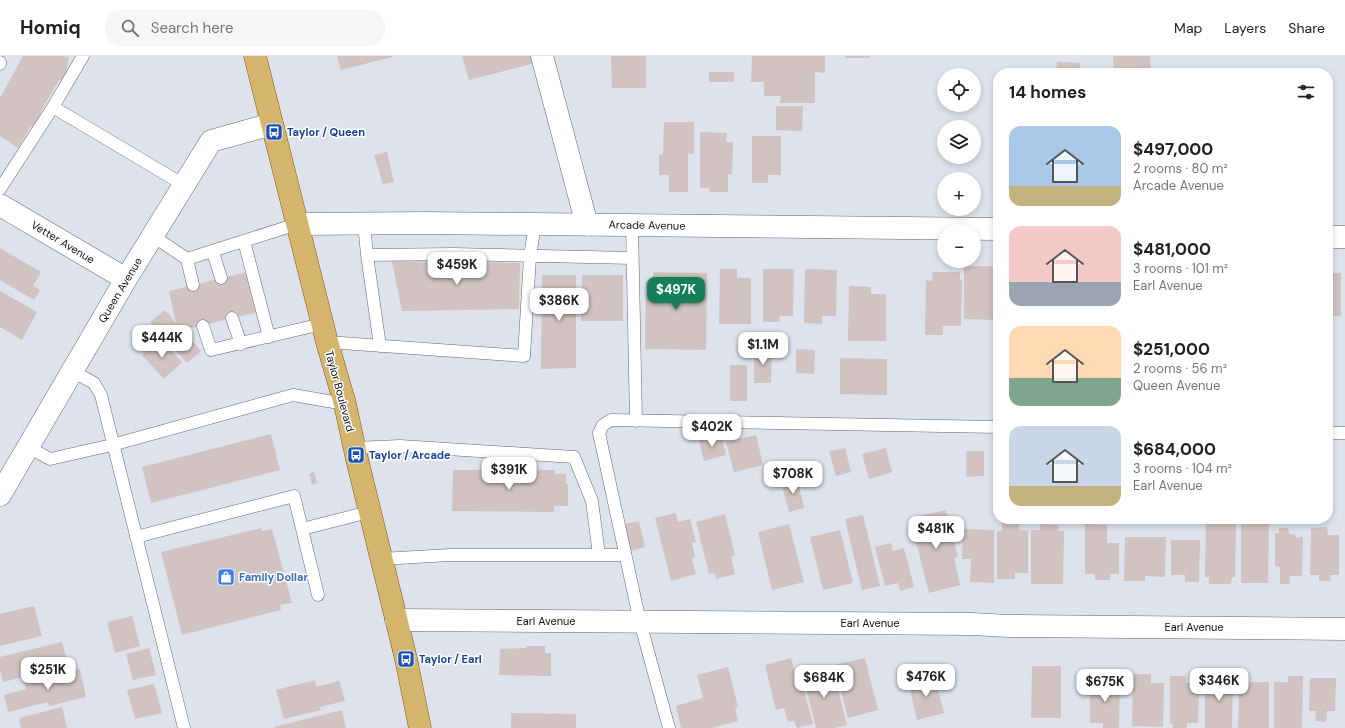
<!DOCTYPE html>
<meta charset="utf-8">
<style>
body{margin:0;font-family:"DM Sans",sans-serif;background:#f6f6f6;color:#202124;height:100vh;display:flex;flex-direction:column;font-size:15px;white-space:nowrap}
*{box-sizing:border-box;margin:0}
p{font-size:13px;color:#757577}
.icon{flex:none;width:22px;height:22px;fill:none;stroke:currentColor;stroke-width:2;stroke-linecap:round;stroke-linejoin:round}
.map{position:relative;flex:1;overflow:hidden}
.drawer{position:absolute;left:993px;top:12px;width:340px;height:456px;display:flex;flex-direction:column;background:#fff;border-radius:16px;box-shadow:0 2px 6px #0003}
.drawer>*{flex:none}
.buttons{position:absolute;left:937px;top:12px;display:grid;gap:8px}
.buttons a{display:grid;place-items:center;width:44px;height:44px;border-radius:50%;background:#fff;box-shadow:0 2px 6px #0003;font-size:20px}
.price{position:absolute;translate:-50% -34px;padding:0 9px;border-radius:8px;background:#fff;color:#222;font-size:13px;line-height:26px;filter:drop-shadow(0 1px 2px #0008)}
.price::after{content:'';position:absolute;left:50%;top:24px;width:12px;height:9px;margin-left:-6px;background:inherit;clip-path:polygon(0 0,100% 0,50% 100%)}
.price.on{background:#157f59;color:#fff}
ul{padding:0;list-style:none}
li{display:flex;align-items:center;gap:12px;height:100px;padding:0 16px}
li span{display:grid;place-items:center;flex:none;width:112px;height:80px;border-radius:12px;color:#555}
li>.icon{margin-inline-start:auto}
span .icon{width:48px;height:48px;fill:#fffc;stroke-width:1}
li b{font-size:17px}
h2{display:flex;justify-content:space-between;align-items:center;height:48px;padding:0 16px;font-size:17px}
header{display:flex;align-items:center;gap:24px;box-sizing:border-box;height:56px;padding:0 20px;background:#fff;border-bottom:1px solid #e0e0e0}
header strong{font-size:19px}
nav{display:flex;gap:22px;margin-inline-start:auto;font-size:14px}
.search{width:280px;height:36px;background:#f6f6f6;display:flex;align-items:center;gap:10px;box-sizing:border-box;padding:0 14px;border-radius:16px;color:#757577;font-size:15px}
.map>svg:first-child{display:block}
.building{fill:#d0c3c1}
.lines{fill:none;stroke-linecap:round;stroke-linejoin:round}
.service-casing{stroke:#62676f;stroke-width:13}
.minor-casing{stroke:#62676f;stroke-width:23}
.primary-casing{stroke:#7d5a0f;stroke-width:23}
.service{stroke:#fff;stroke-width:12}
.minor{stroke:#fff;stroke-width:22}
.primary{stroke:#d5b56e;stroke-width:22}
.labels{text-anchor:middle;stroke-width:3;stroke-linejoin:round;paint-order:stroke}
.transit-label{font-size:11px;font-weight:bold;fill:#164399;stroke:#fff;text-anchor:start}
.street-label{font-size:11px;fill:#0d0f12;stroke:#fff}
.shop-label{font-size:11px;font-weight:bold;fill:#366cbe;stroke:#fff;text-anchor:start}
</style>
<header>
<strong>Homiq</strong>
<div class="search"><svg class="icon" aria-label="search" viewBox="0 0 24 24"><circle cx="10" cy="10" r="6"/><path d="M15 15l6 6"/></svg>Search here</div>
<nav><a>Map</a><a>Layers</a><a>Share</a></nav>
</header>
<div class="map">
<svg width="1345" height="672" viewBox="0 0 1345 672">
<rect width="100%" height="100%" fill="#dde2ec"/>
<path class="building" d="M23 0H62L69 1 65 25 59 24 40 57 41 58 33 72 31 70 18 92 0 80V42Z
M337 0H392V1L341 14Z
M462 0H533L535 7 469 24Z
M611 0H646V32H612Z
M752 0H825V17L815 16V47H780L781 40H764V26H751Z
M845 0H870V2H845Z
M1113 0H1150L1151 17H1114Z
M1057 6 1080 7V17H1056Z
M709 16H734V26H709Z
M776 50H803L802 75 776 74Z
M664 66H694V98H688V136H669V119H659V99L663 98Z
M700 76 727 77 726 86H733L732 118H728V136H709V132H700Z
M752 80H781V119H768V127H752Z
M387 96 394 126 383 128 374 99Z
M0 192 41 216 33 230 40 234 34 244 0 224Z
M392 205 520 207 519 253 402 255Z
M964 210H996L995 264 964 263Z
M720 213H737V222H751V268H719Z
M763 213H794L793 260H779L780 266H763Z
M805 213 837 214 836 260H822V268L804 267Z
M247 216 258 256 183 274 201 295 187 307 150 266 165 254 176 267 169 235Z
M653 216 707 217 706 294 645 293 646 225 653 224Z
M933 216H960V224L962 223 961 270H943V279H925L926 224 932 225Z
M1328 217H1341V260H1328Z
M542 219H576V312L541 313Z
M582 219H623V265H581Z
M849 230 871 231V238H886V285H848Z
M0 235 37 256 22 284 0 271Z
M160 283 182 306 164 323 142 299Z
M754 293H772L771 327H754Z
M796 293 815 294 814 318 796 317Z
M840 302 887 303V339L840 338Z
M730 309H747V345H730Z
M271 378 280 414 151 447 142 411Z
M721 378 726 399 704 405 699 384Z
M756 379 763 409 734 416 726 386Z
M996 385H998V413H996Z
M845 392 851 416 836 420 829 395Z
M886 392 892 416 869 423 862 398Z
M966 395H984V420L966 421Z
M453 414H555V418H566V428H568V450H554V456L452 455Z
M314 416 317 427 312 429 309 418Z
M797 422 804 452 789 456 781 426Z
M946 454 958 501 954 502 960 529 929 537 910 462Z
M676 457 678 466 690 463 696 486 692 487 695 501 692 502 696 518 671 525 655 462Z
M725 458 735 499 731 500 735 518 716 523 715 517 709 518 696 466Z
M863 459 880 530 862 534 845 463Z
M1002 463H1019V474L1028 475V517H1015V523H997V475H1002Z
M1206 463H1220V468H1236L1235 521H1232L1231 528H1209V521H1205Z
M1250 463H1269L1268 527H1241V466H1250Z
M639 465 645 491 631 495 624 468Z
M789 468 804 526 772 534 758 476Z
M1040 468 1059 469 1058 475H1064L1063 528H1031V474H1040Z
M1085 468 1107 469V487H1119V518H1110V524H1095V518H1085Z
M1327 471 1328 479H1339V519H1330L1331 525H1319V519H1310L1311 472Z
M261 472 262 475 272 473 292 547 280 549 281 554 182 579 161 496Z
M1279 472H1288L1289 478H1295L1296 482 1303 481 1302 520H1290V528H1280V511L1275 510V477H1279Z
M963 473 994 474V527L970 526 971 503H962Z
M840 474 853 527 823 534 810 481Z
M1125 481H1166L1165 521 1145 520V525H1124Z
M1171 484H1200L1199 526H1185V519H1171Z
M891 487 893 495 904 492 914 531 900 535 898 527 885 530 875 491Z
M34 550 42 580 0 590V558Z
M132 560 140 590 115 597 107 566Z
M62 586 66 601 62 602 64 611 3 626 0 613V601Z
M526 590H545V597H551V620L499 619 500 593 526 592Z
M149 592 156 619 133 624 126 598Z
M791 602 798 628 802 627 813 668 797 672 794 665 788 666 784 652 776 654 765 609Z
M865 602 878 654 848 662 834 609Z
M1032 610H1061V662H1031Z
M728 611 738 651 735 652 738 665 712 672H681L676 650 703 642 697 619Z
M819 611 821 617 833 614 847 669 834 672H816L802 615Z
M80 613 86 641 49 650 48 646 8 656 4 639 26 633 25 627Z
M1133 618H1151V627H1164L1163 671 1132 670Z
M928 620 929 624 935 622 944 657 917 664 909 629 916 627 915 623Z
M1170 620H1186V627H1199L1198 667H1187V672H1173V668H1170Z
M1288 620H1303L1302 672H1274V626H1288Z
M1205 621H1233L1232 672H1205Z
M1310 622H1336L1335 655H1327L1326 666 1315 665 1316 655H1309Z
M315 624 316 631 339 625 345 645 320 651 321 654 284 663 276 634Z
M1090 625H1120L1119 672H1103V667H1090Z
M1239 626H1269V672H1238Z
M154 628 162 657 135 663 127 634Z
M62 651 67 672H21L19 662Z
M342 654 346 672H274V671Z
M511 657 576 658V672H511Z"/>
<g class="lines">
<defs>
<path id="service" d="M0 6V8
M53 51 184 129
M0 133 53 51 83 0
M364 167 367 199 380 290
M632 169 636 365
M153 180 187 203 297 168
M244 185 269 281
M213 196 221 222
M367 199 454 198 632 202
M187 203 193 229
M232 262 241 288
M203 270 211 294 322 268
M327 286 524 300 530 201 535 168
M72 315 94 327 101 339 184 672
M1328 377H1345
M28 391 50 403 112 389 293 339 345 348
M354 392 400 390 574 401 592 445 599 499
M302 473 369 456
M136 481 294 440 318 539
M381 503 450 499H625
M669 672 640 566 599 377 603 369 611 364 998 371"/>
<path id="minor" d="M542 0 587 169
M0 149 126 223
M297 168 426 167 998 173
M1328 181H1345
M0 439 126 223 211 85 272 68
M396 564 971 568 1009 570 1345 573"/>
<path id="primary" d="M255 0 327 286 345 348 356 399 406 603 420 672"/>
</defs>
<use href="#service" class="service-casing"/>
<use href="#minor" class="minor-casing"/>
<use href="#primary" class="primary-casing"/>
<use href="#service" class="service"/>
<use href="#minor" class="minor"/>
<use href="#primary" class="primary"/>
</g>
<defs>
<symbol id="bus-square" viewBox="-11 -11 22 22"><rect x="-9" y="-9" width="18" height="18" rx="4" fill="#1a4fb4" stroke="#fff"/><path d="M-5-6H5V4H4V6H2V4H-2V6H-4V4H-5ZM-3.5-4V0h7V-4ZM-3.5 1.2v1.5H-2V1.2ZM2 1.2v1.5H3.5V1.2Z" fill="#fff"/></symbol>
<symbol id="shop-square" viewBox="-11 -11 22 22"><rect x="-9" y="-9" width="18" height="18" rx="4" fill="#3f7fe0" stroke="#fff"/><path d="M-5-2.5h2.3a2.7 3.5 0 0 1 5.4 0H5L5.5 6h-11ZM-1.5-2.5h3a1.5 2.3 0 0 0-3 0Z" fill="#fff"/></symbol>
</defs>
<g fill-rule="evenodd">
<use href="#bus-square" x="264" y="66" width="20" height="20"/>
<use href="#bus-square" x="346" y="389" width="20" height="20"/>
<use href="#shop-square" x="216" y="511" width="20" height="20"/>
<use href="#bus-square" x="396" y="593" width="20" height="20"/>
</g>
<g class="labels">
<g class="transit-label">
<text x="287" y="80">Taylor / Queen</text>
<text x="369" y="403">Taylor / Arcade</text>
<text x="419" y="607">Taylor / Earl</text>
</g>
<g class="street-label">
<text transform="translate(647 169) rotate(1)" y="4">Arcade Avenue</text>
<text transform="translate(63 186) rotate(31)" y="4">Vetter Avenue</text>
<text transform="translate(120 234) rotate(-59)" y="4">Queen Avenue</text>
<text transform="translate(340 335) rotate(75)" y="4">Taylor Boulevard</text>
<text x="546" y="569">Earl Avenue</text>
<text x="870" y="571">Earl Avenue</text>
<text x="1194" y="575">Earl Avenue</text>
</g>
<g class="shop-label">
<text x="239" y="525">Family Dollar</text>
</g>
</g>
</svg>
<div class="buttons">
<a><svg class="icon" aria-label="locate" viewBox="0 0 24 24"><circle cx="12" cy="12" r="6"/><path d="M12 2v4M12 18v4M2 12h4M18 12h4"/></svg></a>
<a><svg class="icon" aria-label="layers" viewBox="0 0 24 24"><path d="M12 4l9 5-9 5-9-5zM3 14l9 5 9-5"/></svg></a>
<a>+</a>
<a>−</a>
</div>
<b class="price" style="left:457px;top:230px">$459K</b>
<b class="price on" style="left:676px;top:255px">$497K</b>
<b class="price" style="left:559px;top:266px">$386K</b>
<b class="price" style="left:162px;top:303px">$444K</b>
<b class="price" style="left:763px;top:310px">$1.1M</b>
<b class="price" style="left:712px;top:392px">$402K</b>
<b class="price" style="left:509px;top:435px">$391K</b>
<b class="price" style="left:793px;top:439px">$708K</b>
<b class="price" style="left:936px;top:494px">$481K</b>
<b class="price" style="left:48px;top:635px">$251K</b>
<b class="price" style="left:926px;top:642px">$476K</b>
<b class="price" style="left:824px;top:643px">$684K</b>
<b class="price" style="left:1219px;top:646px">$346K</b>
<b class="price" style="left:1105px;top:647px">$675K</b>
<section class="drawer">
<h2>14 homes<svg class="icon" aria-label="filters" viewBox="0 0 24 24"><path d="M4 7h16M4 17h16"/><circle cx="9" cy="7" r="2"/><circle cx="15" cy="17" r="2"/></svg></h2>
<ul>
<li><span style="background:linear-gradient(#a9c7e8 75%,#c2b280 0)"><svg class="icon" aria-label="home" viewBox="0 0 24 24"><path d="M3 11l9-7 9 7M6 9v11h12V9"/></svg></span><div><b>$497,000</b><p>2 rooms · 80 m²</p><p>Arcade Avenue</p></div></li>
<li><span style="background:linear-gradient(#f6c9c9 70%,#9aa5b1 0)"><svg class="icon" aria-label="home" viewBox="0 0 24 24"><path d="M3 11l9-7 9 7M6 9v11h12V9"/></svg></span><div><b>$481,000</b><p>3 rooms · 101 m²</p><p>Earl Avenue</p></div></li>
<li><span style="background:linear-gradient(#ffd9b3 65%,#7fa58c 0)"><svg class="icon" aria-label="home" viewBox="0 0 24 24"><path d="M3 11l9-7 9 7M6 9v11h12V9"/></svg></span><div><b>$251,000</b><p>2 rooms · 56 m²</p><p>Queen Avenue</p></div></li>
<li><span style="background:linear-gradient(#c9d6e8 75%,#c2b280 0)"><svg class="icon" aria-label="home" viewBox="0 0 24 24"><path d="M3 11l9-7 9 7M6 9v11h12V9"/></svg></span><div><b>$684,000</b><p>3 rooms · 104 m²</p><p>Earl Avenue</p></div></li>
</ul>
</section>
</div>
